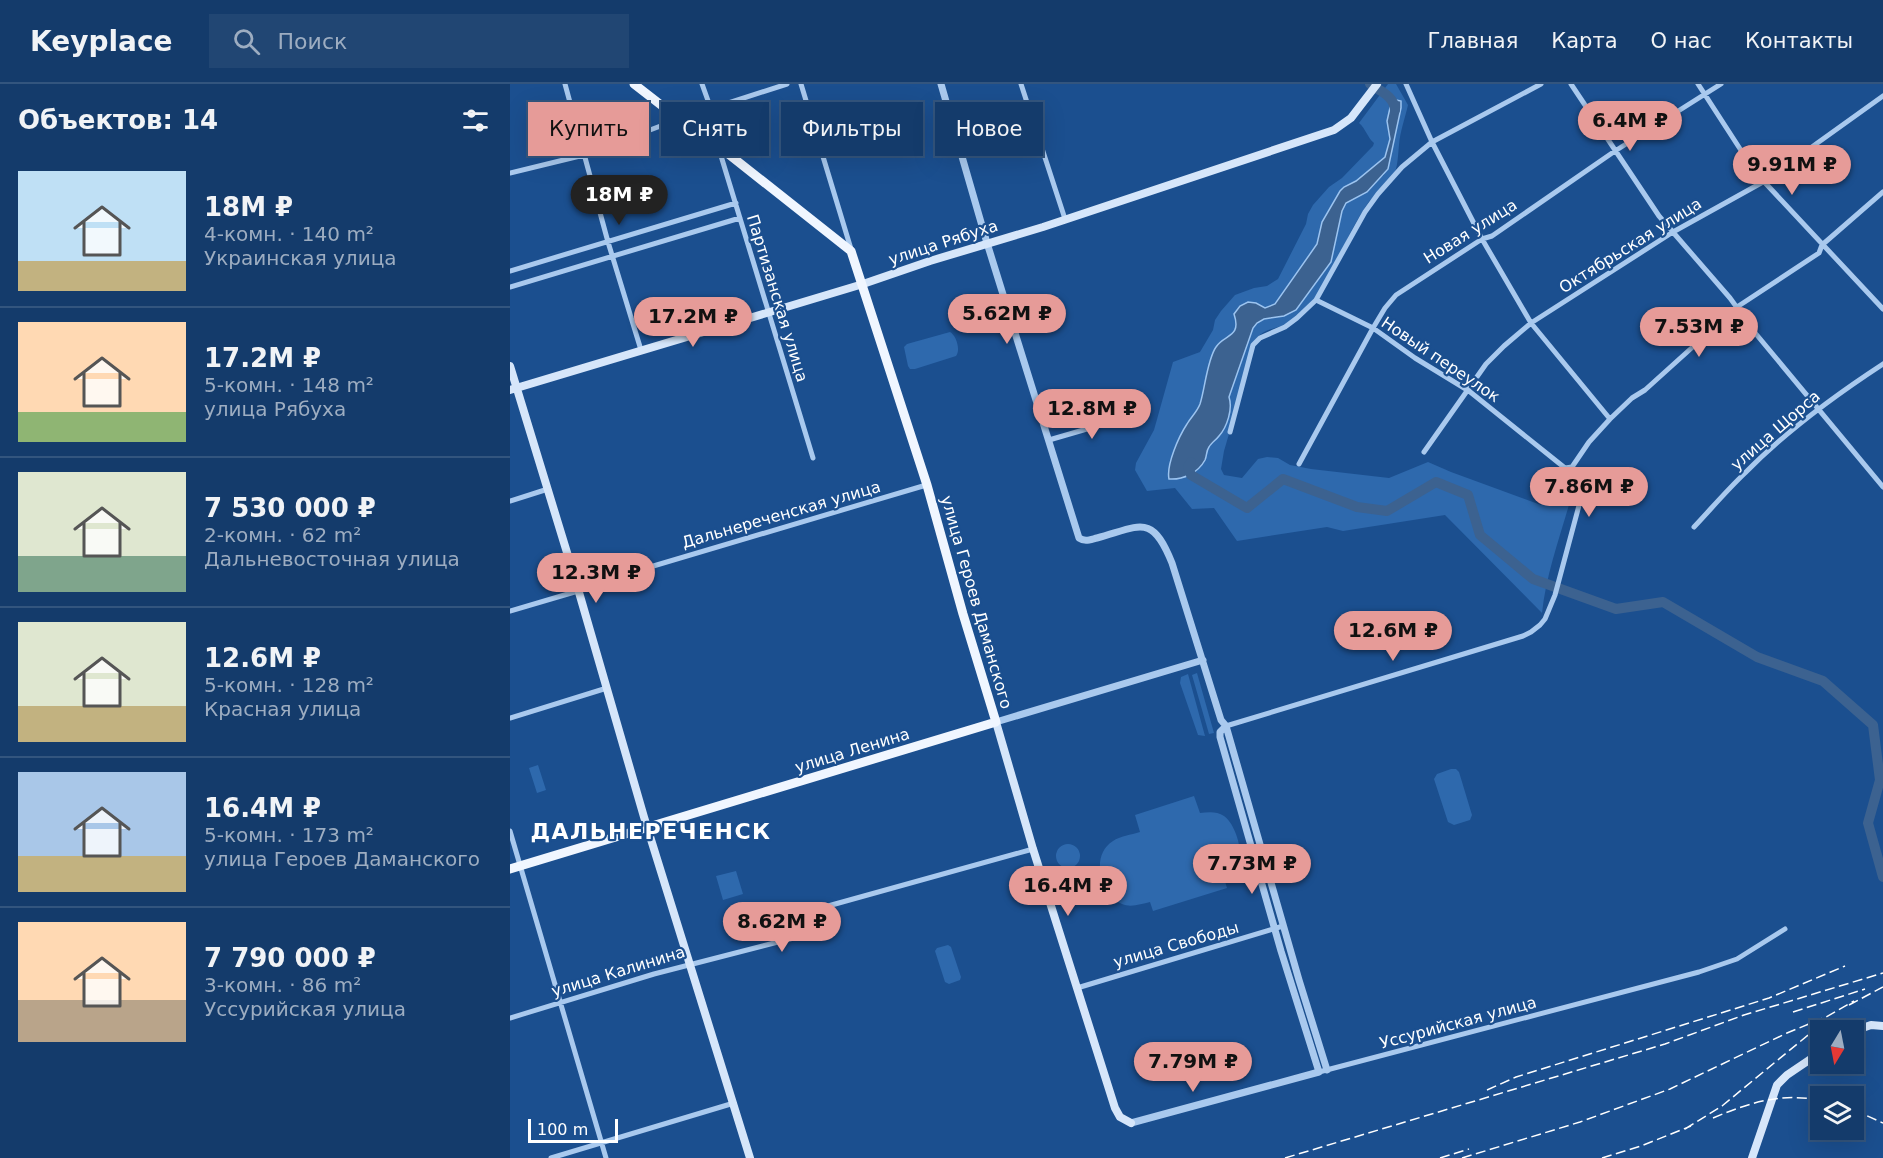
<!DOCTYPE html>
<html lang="ru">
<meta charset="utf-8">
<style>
body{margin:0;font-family:"DejaVu Sans",sans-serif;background:#214673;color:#f1f3f6;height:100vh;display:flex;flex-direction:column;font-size:22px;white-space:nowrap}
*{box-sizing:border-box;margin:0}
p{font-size:20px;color:#9dadc1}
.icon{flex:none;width:33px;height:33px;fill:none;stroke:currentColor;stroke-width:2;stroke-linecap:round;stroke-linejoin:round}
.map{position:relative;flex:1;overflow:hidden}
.sheet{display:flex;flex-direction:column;background:#143b6b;width:510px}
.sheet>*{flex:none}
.top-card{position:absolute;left:18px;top:18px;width:570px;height:54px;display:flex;gap:12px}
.needle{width:39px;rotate:190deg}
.controls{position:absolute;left:1300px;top:936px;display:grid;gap:12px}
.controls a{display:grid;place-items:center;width:54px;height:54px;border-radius:0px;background:#143b6b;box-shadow:0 6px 24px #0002,0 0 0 2px #33557e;font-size:30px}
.scale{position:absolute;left:18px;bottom:15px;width:90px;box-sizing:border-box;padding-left:6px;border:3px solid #fff;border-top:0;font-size:16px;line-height:21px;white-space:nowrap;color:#fff;-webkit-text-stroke:4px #1b4f8f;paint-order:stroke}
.price{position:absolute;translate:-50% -51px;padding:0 14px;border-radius:21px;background:#e69b98;color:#111;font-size:20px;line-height:39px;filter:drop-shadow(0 2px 3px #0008)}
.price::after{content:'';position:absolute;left:50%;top:36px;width:18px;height:14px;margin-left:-9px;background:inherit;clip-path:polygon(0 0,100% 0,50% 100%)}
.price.current{background:#222;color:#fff}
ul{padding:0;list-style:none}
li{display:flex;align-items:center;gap:18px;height:150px;padding:0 18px}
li+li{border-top:2px solid #33557e}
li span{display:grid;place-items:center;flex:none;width:168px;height:120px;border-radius:0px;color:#555}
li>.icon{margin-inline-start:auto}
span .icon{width:72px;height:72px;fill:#fffc;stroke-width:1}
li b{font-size:26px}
h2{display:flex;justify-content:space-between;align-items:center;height:72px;padding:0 18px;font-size:26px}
.pill{padding:0 21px;border-radius:0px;background:#143b6b;box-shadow:0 6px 24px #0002,0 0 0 2px #33557e;font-size:21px;line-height:54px}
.pill.current{background:#e69b98;color:#111}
header{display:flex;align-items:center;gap:36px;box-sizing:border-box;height:84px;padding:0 30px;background:#143b6b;border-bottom:2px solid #33557e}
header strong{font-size:28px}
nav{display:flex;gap:33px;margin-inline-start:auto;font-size:21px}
.search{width:420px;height:54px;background:#214673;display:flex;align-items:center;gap:15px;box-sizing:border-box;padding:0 21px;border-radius:0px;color:#9dadc1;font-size:22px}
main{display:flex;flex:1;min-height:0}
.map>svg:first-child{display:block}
.green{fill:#2e69ad;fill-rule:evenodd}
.water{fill:#3c6290;stroke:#9cc4f0;stroke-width:1.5}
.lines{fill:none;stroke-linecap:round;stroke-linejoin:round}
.river{stroke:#3c6290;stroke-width:10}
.minor{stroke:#a9c9ee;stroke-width:5}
.tertiary{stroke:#a9c9ee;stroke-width:7}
.secondary{stroke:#d6e6fa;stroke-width:8}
.primary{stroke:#f0f6ff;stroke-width:9}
.rail{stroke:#fff;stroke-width:1.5;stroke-dasharray:10 4.5;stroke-linecap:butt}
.labels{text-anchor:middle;stroke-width:4.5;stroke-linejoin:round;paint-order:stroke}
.street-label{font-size:16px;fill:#fff;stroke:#1b4f8f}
.district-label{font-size:22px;font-weight:bold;letter-spacing:1.5px;fill:#fff;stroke:#1b4f8f}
</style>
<header>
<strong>Keyplace</strong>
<div class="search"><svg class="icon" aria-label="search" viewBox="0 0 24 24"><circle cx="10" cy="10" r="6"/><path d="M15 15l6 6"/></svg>Поиск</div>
<nav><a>Главная</a><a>Карта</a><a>О нас</a><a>Контакты</a></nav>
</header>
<main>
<section class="sheet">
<h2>Объектов: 14<svg class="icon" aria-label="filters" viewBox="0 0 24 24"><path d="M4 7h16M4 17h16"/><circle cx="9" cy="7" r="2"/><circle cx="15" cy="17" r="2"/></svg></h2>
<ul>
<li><span style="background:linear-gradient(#bfe0f5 75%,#c2b280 0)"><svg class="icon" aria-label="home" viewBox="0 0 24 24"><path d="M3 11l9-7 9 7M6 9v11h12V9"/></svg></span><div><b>18M ₽</b><p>4-комн. · 140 m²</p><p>Украинская улица</p></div></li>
<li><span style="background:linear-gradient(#ffd9b3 75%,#8fb573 0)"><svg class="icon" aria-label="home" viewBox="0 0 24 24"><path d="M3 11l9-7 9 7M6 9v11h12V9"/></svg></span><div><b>17.2M ₽</b><p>5-комн. · 148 m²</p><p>улица Рябуха</p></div></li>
<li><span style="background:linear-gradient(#dfe7d0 70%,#7fa58c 0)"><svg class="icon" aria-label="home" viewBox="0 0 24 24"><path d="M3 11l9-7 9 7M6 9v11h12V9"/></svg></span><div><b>7 530 000 ₽</b><p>2-комн. · 62 m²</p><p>Дальневосточная улица</p></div></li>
<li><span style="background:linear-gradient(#dfe7d0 70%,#c2b280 0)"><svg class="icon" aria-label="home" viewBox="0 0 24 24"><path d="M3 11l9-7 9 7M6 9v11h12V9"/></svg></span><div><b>12.6M ₽</b><p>5-комн. · 128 m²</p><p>Красная улица</p></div></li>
<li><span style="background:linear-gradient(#a9c7e8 70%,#c2b280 0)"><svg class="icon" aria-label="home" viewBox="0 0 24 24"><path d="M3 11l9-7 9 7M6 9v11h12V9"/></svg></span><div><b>16.4M ₽</b><p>5-комн. · 173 m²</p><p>улица Героев Даманского</p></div></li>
<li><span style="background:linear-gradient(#ffd9b3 65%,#b9a48a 0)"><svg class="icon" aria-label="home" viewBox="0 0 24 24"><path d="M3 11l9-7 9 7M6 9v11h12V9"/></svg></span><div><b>7 790 000 ₽</b><p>3-комн. · 86 m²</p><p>Уссурийская улица</p></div></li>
</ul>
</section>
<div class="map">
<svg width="1373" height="1074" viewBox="0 0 1373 1074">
<rect width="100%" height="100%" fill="#1b4f8f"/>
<path class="green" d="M878 0H886L898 21C895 34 890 48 889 61 888 70 888 80 885 88 883 95 874 106 869 110 865 114 861 114 858 119 833 155 821 200 791 232 779 245 757 241 747 254L714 367 711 385 714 391 732 394 748 375 757 373 768 374 780 381 801 385 879 394 918 378 941 388 1031 421C1046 415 1049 394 1063 391L1066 395C1055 440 1037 483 1032 529L935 431 833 447 817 443 727 457 704 424 682 425 665 404 637 407 625 386 626 379 644 346 663 278 690 268 703 246 705 236 711 227 725 211 744 204 757 202 768 195 796 140 798 130 803 121 819 103 832 94 863 62 864 59C857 53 856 45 849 39ZM891 24 874 91 836 119 832 127 824 162 768 233C758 233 749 236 743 244L719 313 720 316 710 351 698 363 693 379 681 391C680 379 677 348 679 339 680 334 686 328 689 323 696 306 696 281 706 264 713 250 732 254 724 231L746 219 755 224 765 220 807 160 812 138 830 107 834 103 846 97 875 73 880 55 877 37Z
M440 248C446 251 451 266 446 272L405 285H400L398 282 394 263 397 260Z
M687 589 704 649 699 650 682 591Z
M678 590 695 652 688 651 670 599 671 593Z
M28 681 36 706 27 709 19 684Z
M941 685H946L949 688 962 731 960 736 944 741 938 738 924 695 927 690Z
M684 712 690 729C698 728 707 727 714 732 726 740 736 773 726 785 724 789 718 792 714 794L717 804 643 827 640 818C631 820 621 824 612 820 590 810 580 771 603 757 610 752 621 751 630 748L625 731Z
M546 772a12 12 0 1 1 24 0a12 12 0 1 1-24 0Z
M226 787 233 810 213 816 206 792Z
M438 861 441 863 451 893 450 896 439 900 435 898 425 867 427 864Z"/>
<path class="water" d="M882 15 891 17V24L878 85 857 108 836 119 832 127 821 178 786 226 774 232 754 235 747 239 743 244 719 313C723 325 717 343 709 352 706 356 701 359 699 363 696 367 697 372 695 376 688 389 673 396 659 395 656 381 669 352 677 340 681 333 687 328 690 320 695 305 697 276 706 263 714 250 732 254 724 230L730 222 738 218 746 219 755 224 765 220 807 160 812 138 830 107 834 103 846 97 875 73 880 55 877 37Z"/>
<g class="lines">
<path class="river" d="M860 0C870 7 884 12 885 26
M681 378 678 383 681 391 737 424 773 395 847 423 877 427 926 398 958 411 970 451 1023 495 1106 525 1153 518 1247 573 1313 597 1363 641 1370 696 1358 739 1373 793"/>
<path class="minor" d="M55 0 98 158 131 266
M192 0 201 25
M291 0 341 165
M511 0 555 135
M896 0 922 58 972 155 1021 239 1100 335
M1061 0 1149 132 1220 214 1246 250 1373 403
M1188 0 1245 88 1373 225
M208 62 303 374
M0 89 74 71 169 35 277 0
M0 187 226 119
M0 203 230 134
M806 216 863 244 905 274 959 307 1055 384 1062 383
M720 348 743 261 750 254 775 243 787 234 806 216 855 128 868 110 892 83 922 58 1031 0
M539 356 618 333
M914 368 976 280 994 262 1021 239 1163 148 1253 98 1373 12
M789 380 863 244 875 224 886 211 972 155 982 152 1105 67 1211 0
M1062 383 1079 358 1100 335 1122 314 1135 306 1227 223 1309 169 1312 161 1373 108
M0 417 38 405
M1184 443C1201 425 1217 406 1235 389 1276 347 1324 312 1373 280
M0 527 68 507 76 502 413 402
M0 634 97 604
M716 642 1013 552 1021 548 1030 541 1035 535 1045 511 1071 414 1070 402 1062 383
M0 747 96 1074
M567 904 773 842
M0 934 144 890 299 850C309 844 309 830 318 822L523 765
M809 988 1189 888 1227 875 1275 845
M41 1074 224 1019"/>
<path class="tertiary" d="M431 0 477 159 569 454C575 458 579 456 587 454 631 442 642 429 662 479L711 636 716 642 789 896 817 986
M486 638 693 576
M621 1039 809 988 771 867 710 653V648L716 642"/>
<path class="secondary" d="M0 282 66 498 134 733 240 1074
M0 306 353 200 420 177 533 143 824 46 841 34 867 0
M486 638 523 765 605 1024 610 1033 621 1039
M1344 947 1361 941 1373 942
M1242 1074 1267 1001 1277 991 1311 968"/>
<path class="primary" d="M0 785 486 638 453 530 417 401 341 167 207 61 169 35 124 0"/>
<path class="rail" d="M1339 921 1373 903
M1283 928 1355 905
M977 1006 1006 993 1259 914 1335 882
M1344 1026 1373 1039
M1203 1034C1241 1018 1270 1009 1311 1016
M1175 1045 1212 1022 1309 942
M775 1074 1155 960 1234 931 1373 889
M930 1074 959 1065
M952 1074 1070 1038 1160 1005 1277 949 1316 933 1344 917
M1092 1074 1131 1062 1181 1042"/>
</g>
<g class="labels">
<g class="street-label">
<text transform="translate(960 147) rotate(-32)" y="6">Новая улица</text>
<text transform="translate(433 158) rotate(-18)" y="6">улица Рябуха</text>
<text transform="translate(1120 161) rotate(-32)" y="6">Октябрьская улица</text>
<text transform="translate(268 214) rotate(73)" y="6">Партизанская улица</text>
<text transform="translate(931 275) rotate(34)" y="6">Новый переулок</text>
<text transform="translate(1265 346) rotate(-41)" y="6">улица Щорса</text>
<text transform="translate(271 430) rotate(-16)" y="6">Дальнереченская улица</text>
<text transform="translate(467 518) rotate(74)" y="6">улица Героев Даманского</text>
<text transform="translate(342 666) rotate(-17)" y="6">улица Ленина</text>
<text transform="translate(666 860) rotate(-16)" y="6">улица Свободы</text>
<text transform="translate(108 887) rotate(-17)" y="6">улица Калинина</text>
<text transform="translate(948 938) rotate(-15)" y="6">Уссурийская улица</text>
</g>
<g class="district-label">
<text x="141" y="755">ДАЛЬНЕРЕЧЕНСК</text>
</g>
</g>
</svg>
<div class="controls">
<a><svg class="needle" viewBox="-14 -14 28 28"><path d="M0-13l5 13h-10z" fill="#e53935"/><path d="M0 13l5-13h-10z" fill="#9dadc1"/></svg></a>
<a><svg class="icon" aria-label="layers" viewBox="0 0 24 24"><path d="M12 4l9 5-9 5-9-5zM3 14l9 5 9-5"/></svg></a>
</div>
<div class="scale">100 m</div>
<b class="price" style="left:1120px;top:68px">6.4M ₽</b>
<b class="price" style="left:1282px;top:112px">9.91M ₽</b>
<b class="price current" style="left:109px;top:142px">18M ₽</b>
<b class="price" style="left:497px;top:261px">5.62M ₽</b>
<b class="price" style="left:183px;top:264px">17.2M ₽</b>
<b class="price" style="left:1189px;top:274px">7.53M ₽</b>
<b class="price" style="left:582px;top:356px">12.8M ₽</b>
<b class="price" style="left:1079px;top:434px">7.86M ₽</b>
<b class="price" style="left:86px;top:520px">12.3M ₽</b>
<b class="price" style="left:883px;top:578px">12.6M ₽</b>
<b class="price" style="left:742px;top:811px">7.73M ₽</b>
<b class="price" style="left:558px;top:833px">16.4M ₽</b>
<b class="price" style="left:272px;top:869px">8.62M ₽</b>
<b class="price" style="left:683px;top:1009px">7.79M ₽</b>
<div class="top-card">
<a class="pill current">Купить</a>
<a class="pill">Снять</a>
<a class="pill">Фильтры</a>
<a class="pill">Новое</a>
</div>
</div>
</main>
